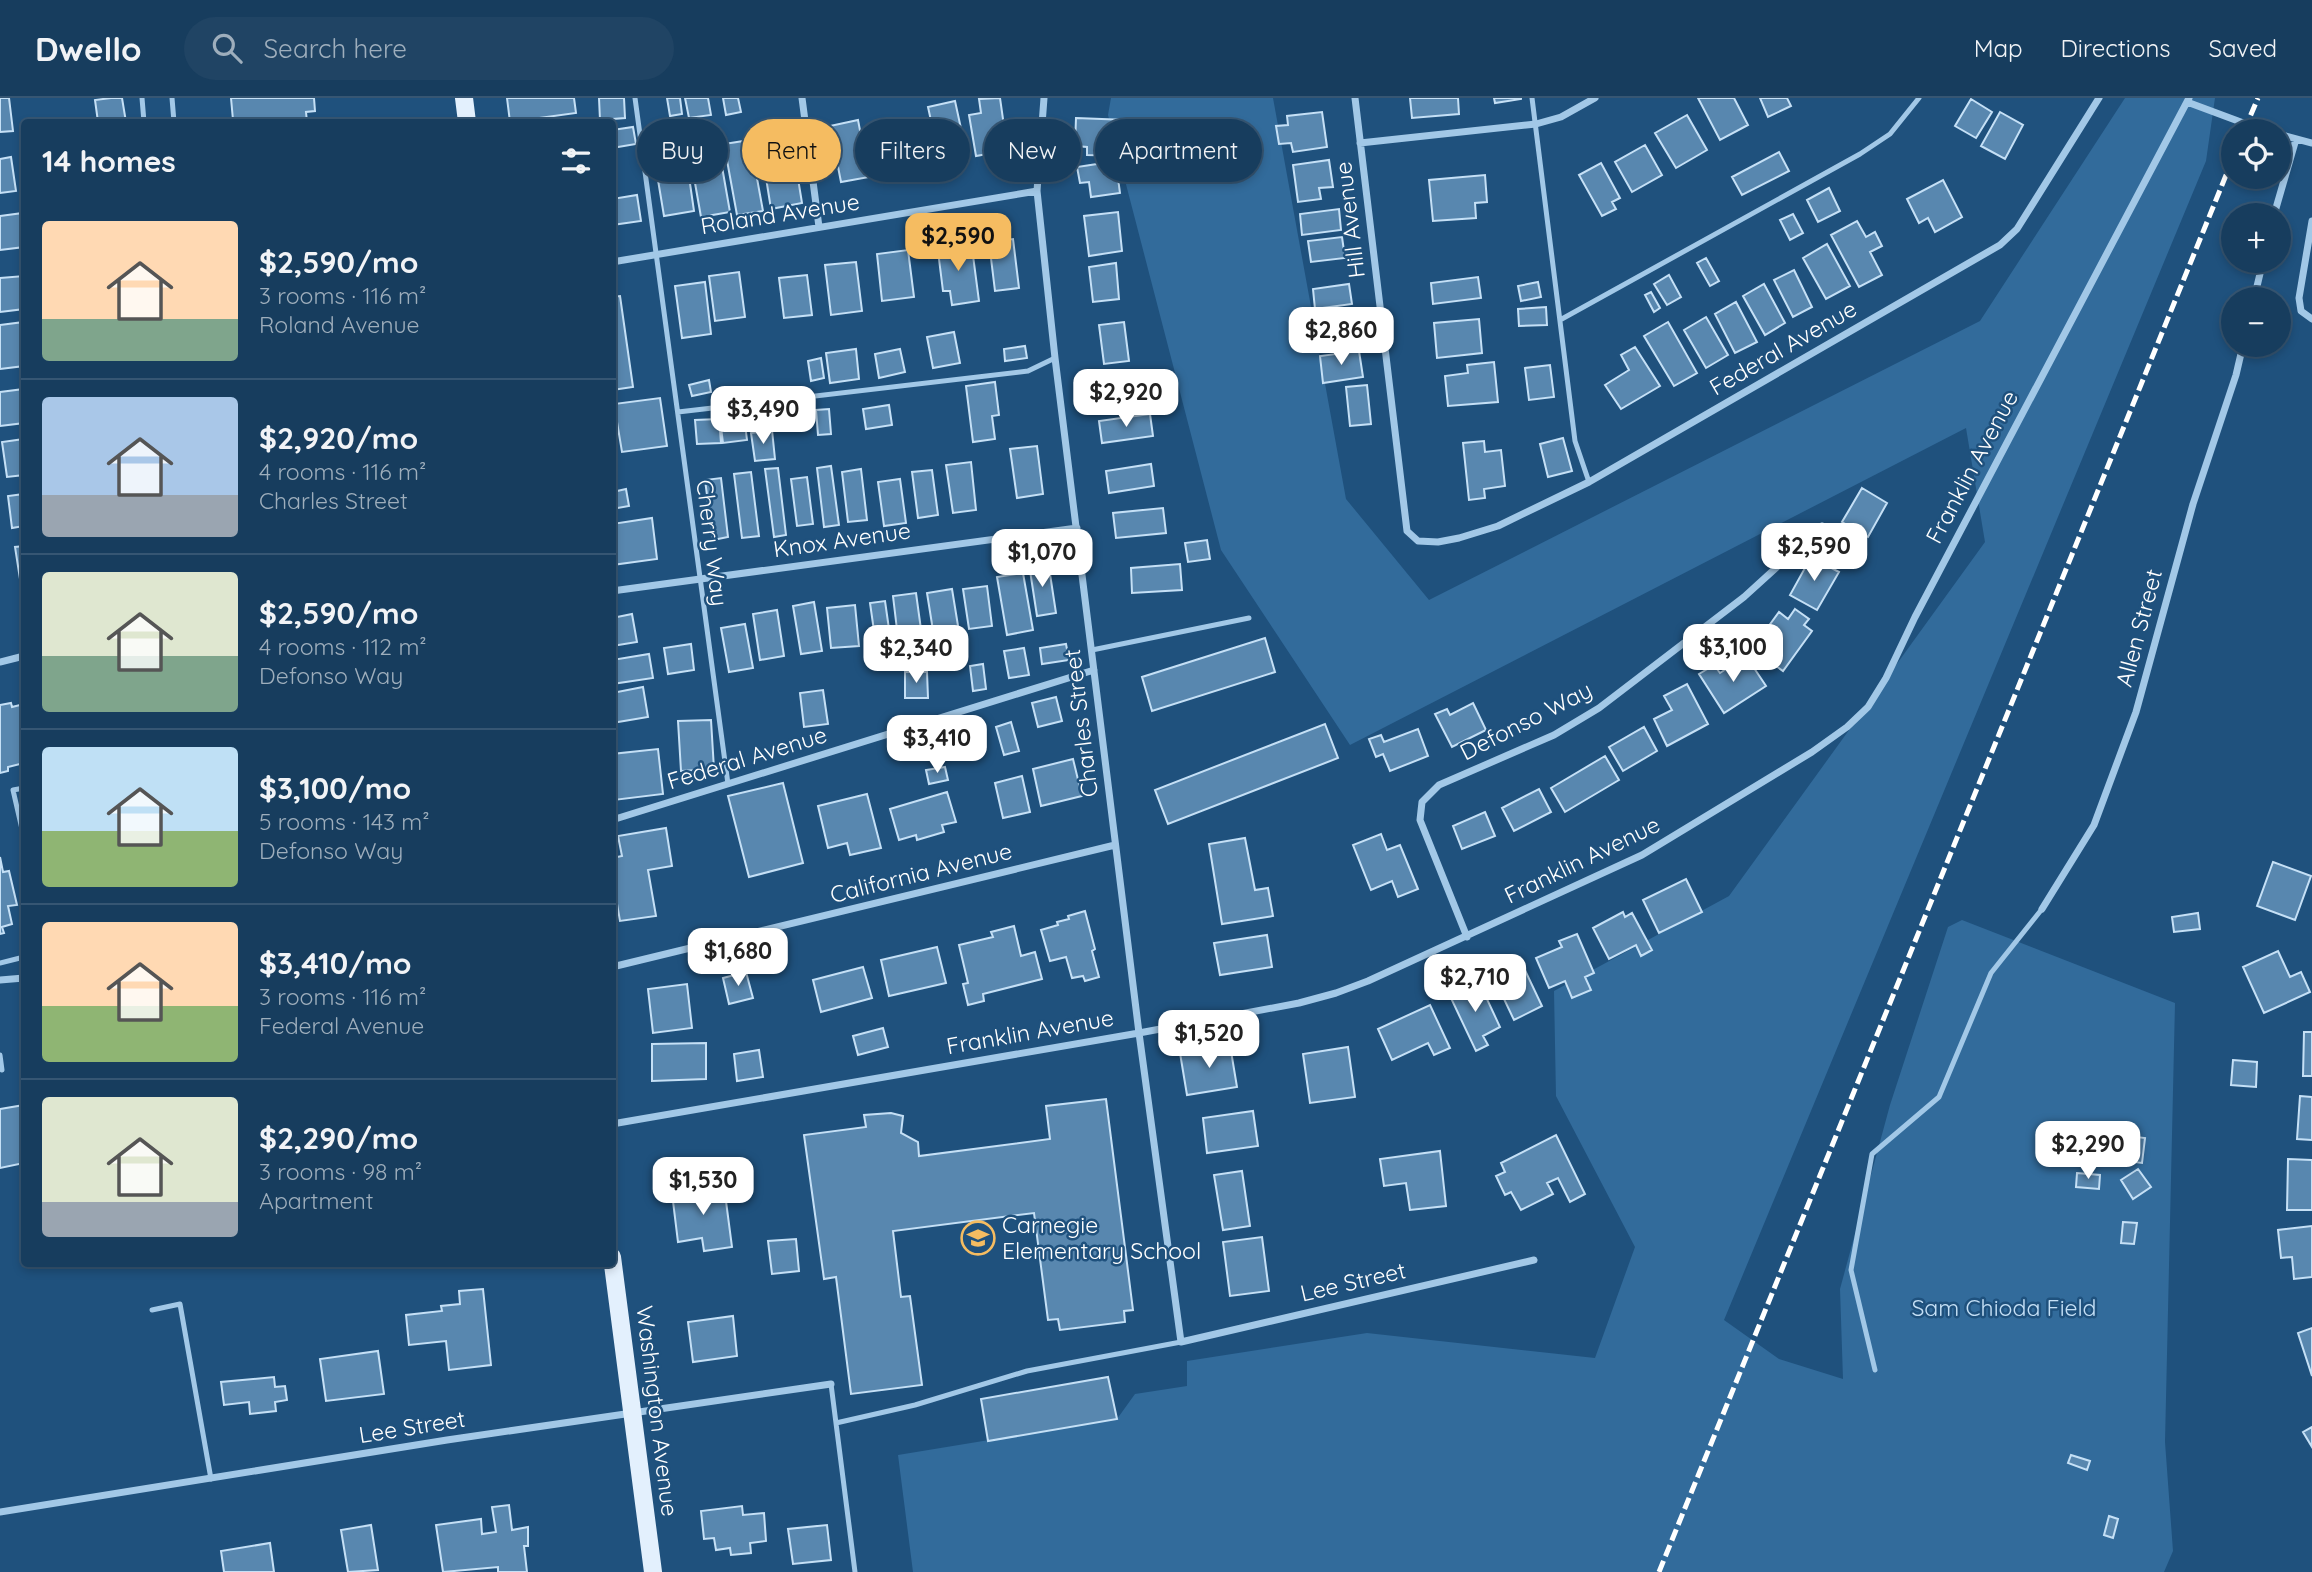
<!DOCTYPE html>
<meta charset="utf-8">
<style>
body{margin:0;font-family:Quicksand,sans-serif;background:#204464;color:#f1f3f6;height:100vh;display:flex;flex-direction:column;font-size:26px;white-space:nowrap}
*{box-sizing:border-box;margin:0}
p{font-size:23px;color:#9eaebc}
.icon{flex:none;width:38px;height:38px;fill:none;stroke:currentColor;stroke-width:2;stroke-linecap:round;stroke-linejoin:round}
.map{position:relative;flex:1;overflow:hidden}
.details{position:absolute;left:21px;top:21px;width:595px;height:1148px;display:flex;flex-direction:column;background:#173d5e;border-radius:7px;box-shadow:0 4px 10px #0003,0 0 0 2px #365673}
.details>*{flex:none}
.top-card{position:absolute;left:637px;top:21px;width:665px;height:63px;display:flex;gap:14px}
.fabs{position:absolute;left:2221px;top:21px;display:grid;gap:14px}
.fabs a{display:grid;place-items:center;width:70px;height:70px;border-radius:50%;background:#173d5e;box-shadow:0 4px 10px #0003,0 0 0 2px #365673;font-size:35px}
.price{position:absolute;translate:-50% -60px;padding:0 16px;border-radius:14px;background:#fff;color:#222;font-size:23px;line-height:46px;filter:drop-shadow(0 2px 4px #0008)}
.price::after{content:'';position:absolute;left:50%;top:42px;width:21px;height:16px;margin-left:-10px;background:inherit;clip-path:polygon(0 0,100% 0,50% 100%)}
.price.current{background:#f5bc61;color:#111}
ul{padding:0;list-style:none}
li{display:flex;align-items:center;gap:21px;height:175px;padding:0 21px}
li+li{border-top:2px solid #365673}
li span{display:grid;place-items:center;flex:none;width:196px;height:140px;border-radius:7px;color:#555}
li>.icon{margin-inline-start:auto}
span .icon{width:84px;height:84px;fill:#fffc;stroke-width:1}
li b{font-size:30px}
h2{display:flex;justify-content:space-between;align-items:center;height:84px;padding:0 21px;font-size:30px}
.chip{padding:0 24px;border-radius:32px;background:#173d5e;box-shadow:0 4px 10px #0003,0 0 0 2px #365673;font-size:24px;line-height:63px}
.chip.current{background:#f5bc61;color:#111}
header{display:flex;align-items:center;gap:42px;box-sizing:border-box;height:98px;padding:0 35px;background:#173d5e;border-bottom:2px solid #365673}
header strong{font-size:33px}
nav{display:flex;gap:38px;margin-inline-start:auto;font-size:24px}
.search{width:490px;height:63px;background:#204464;display:flex;align-items:center;gap:18px;box-sizing:border-box;padding:0 24px;border-radius:38px;color:#9eaebc;font-size:26px}
.map>svg:first-child{display:block}
.green{fill:#326b9b}
.building{fill:#5887af;stroke:#c5e0f6;stroke-width:2}
.lines{fill:none;stroke-linecap:round;stroke-linejoin:round}
.lane{stroke:#a2c8e7;stroke-width:5}
.street{stroke:#a2c8e7;stroke-width:7}
.primary{stroke:#e3f0fd;stroke-width:18}
.rail{stroke:#fff;stroke-width:5;stroke-dasharray:12 5;stroke-linecap:butt}
.labels{text-anchor:middle;stroke-width:5;stroke-linejoin:round;paint-order:stroke}
.street-label{font-size:23px;fill:#fff;stroke:#1f517d}
.poi-label{font-size:23px;fill:#fff;stroke:#1f517d;text-anchor:start}
.park-label{font-size:23px;fill:#c5e0f6;stroke:#1f517d}
</style>
<header>
<strong>Dwello</strong>
<div class="search"><svg class="icon" aria-label="search" viewBox="0 0 24 24"><circle cx="10" cy="10" r="6"/><path d="M15 15l6 6"/></svg>Search here</div>
<nav><a>Map</a><a>Directions</a><a>Saved</a></nav>
</header>
<div class="map">
<svg width="2312" height="1474" viewBox="0 0 2312 1474">
<rect width="100%" height="100%" fill="#1f517d"/>
<path class="green" d="M1111 0H1273L1346 401 1429 502 1980 223 2125 0H2215L2206 63 1724 1222 1779 1261 1843 1281 1840 1191 1890 1007 1948 829 1962 822 2175 905 2165 1344 2173 1453 2164 1474H913L898 1357 1117 1321 1135 1296 1187 1288V1263L1367 1235 1595 1260 1635 1149 1556 998 1554 893 1729 798 1985 444 1966 330 1350 647 1221 452 1108 17Z"/>
<path class="building" d="M0 0H9L13 33 0 34Z
M111 0H122L126 24H98L95 2Z
M231 0H314L315 13 306 14 307 24H238L237 22H233Z
M507 0H574L576 15 510 24Z
M599 0H624L625 20 600 22Z
M667 0H680L682 16 670 18Z
M685 0H708L711 17 689 20Z
M723 0H738L741 14 726 17Z
M1000 0 1006 42 991 44 993 55 976 58 969 17 981 15 979 1Z
M1410 0H1458L1459 16 1412 20Z
M1494 0H1521V1L1495 5Z
M1698 0H1734L1748 27 1720 42Z
M1760 0H1787L1791 8 1768 19Z
M1971 1 1992 14 1976 40 1955 28Z
M955 3 967 58 940 64 928 9Z
M1322 14 1327 49 1293 54 1291 45 1279 46 1276 28 1288 27 1287 18Z
M2000 14 2023 27 2005 61 1981 48Z
M1687 17 1707 52 1676 70 1655 35Z
M1076 20 1127 22 1126 58 1087 57V49L1075 48Z
M858 22 869 79 841 84 830 28Z
M909 23 920 74 891 80 881 29Z
M633 29 636 46 612 50V32Z
M750 42 763 113 737 117 724 46Z
M1645 47 1662 77 1632 94 1615 64Z
M793 50 802 105 771 111 762 55Z
M1779 54 1789 73 1742 97 1732 79Z
M11 59 16 93 0 95V61Z
M1329 62 1333 89 1319 90 1321 101 1298 104 1293 67Z
M721 63 730 114 701 119 692 68Z
M687 65 694 113 664 118 656 70Z
M1104 65 1106 75 1117 73 1120 95 1091 99 1089 84 1080 85 1077 69Z
M1601 65 1620 100 1612 104 1616 111 1602 118 1579 77Z
M1485 77 1487 104 1475 105 1476 120 1433 123 1429 82Z
M1943 82 1962 119 1935 134 1928 120 1919 125 1907 101Z
M1829 90 1840 113 1818 124 1807 102Z
M637 97 641 123 612 127V101Z
M1339 111 1341 132 1302 137 1300 116Z
M1118 114 1122 153 1089 158 1084 118Z
M23 115 24 149 0 152V118Z
M1793 116 1803 135 1790 142 1780 122Z
M1857 123 1866 139 1875 134 1882 148 1870 154 1882 177 1859 189 1831 137Z
M1342 139 1345 160 1311 164 1308 143Z
M1013 141 1019 190 995 193 989 144Z
M955 143 956 152 972 150 979 203 952 207 950 193H943L937 145Z
M1827 146 1850 188 1826 201 1803 160Z
M908 152 914 199 882 203 877 156Z
M1706 160 1719 183 1710 188 1697 165Z
M856 164 862 213 831 217 825 167Z
M1116 165 1119 201 1093 204 1089 169Z
M1794 172 1812 209 1793 219 1774 182Z
M739 174 745 219 715 223 709 178Z
M807 177 812 217 784 220 779 180Z
M1669 177 1681 199 1667 207 1654 186Z
M24 178V211L0 214V180Z
M1478 179 1481 200 1433 206 1431 185Z
M705 184 711 236 682 240 675 188Z
M1538 184 1541 199 1521 203 1518 188Z
M1349 186 1352 206 1315 211 1313 191Z
M1764 186 1785 225 1765 237 1743 198Z
M1651 194 1660 210 1654 214 1645 197Z
M620 198 633 289 612 292V199Z
M1736 204 1757 244 1735 255 1715 216Z
M1546 209 1547 227 1519 228 1518 211Z
M1353 215 1356 235 1313 241 1310 220Z
M1706 219 1728 257 1706 270 1684 232Z
M1479 221 1482 255 1437 260 1434 225Z
M24 224V268L0 271V227Z
M1124 224 1129 263 1104 266 1099 227Z
M1668 224 1697 275 1674 288 1644 238Z
M954 234 960 265 933 270 927 239Z
M1025 248 1027 260 1005 263 1004 251Z
M1635 249 1660 288 1621 311 1605 287 1629 272 1621 257Z
M856 251 859 281 830 285 826 255Z
M900 251 905 274 879 280 875 256Z
M1359 253 1363 279 1323 285 1320 258Z
M821 260 824 280 811 283 808 263Z
M1494 264 1498 304 1448 308 1445 278 1468 275 1467 267Z
M1550 267 1554 299 1529 302 1525 270Z
M709 282 711 294 692 298 689 287Z
M995 284 999 317 992 318 995 341 973 344 966 288Z
M1367 287 1371 326 1350 328 1346 289Z
M24 291V325L0 328V294Z
M660 300 667 348 622 354 614 306Z
M889 307 892 327 866 331 863 311Z
M829 311 831 336 818 337 816 312Z
M1150 316 1153 338 1102 345 1099 323Z
M744 318 747 342 723 345 720 321Z
M719 321 721 345 697 346 695 322Z
M772 332 775 361 755 363 751 335Z
M1563 340 1572 373 1548 379 1540 346Z
M24 341V377L7 379 2 344Z
M1484 343 1485 354 1501 352 1505 388 1484 391 1485 400 1469 402 1463 345Z
M1037 348 1043 396 1017 400 1010 351Z
M971 364 976 412 953 415 946 367Z
M1151 366 1154 388 1109 395 1106 373Z
M831 368 839 427 824 429 817 370Z
M778 370 786 437 774 439 765 371Z
M861 371 867 422 848 424 842 374Z
M932 372 938 417 918 420 912 374Z
M751 374 759 438 742 440 734 376Z
M612 376 617 393 626 391 629 408 612 411Z
M807 379 813 426 797 428 791 381Z
M721 380 728 439 713 442 705 382Z
M900 381 906 425 884 428 878 384Z
M1862 390 1887 405 1868 439 1842 424Z
M24 396V428L12 430 8 398Z
M1163 410 1166 435 1116 440 1113 415Z
M652 420 657 461 612 467V426Z
M1207 442 1210 461 1188 464 1185 445Z
M24 448V480L20 481 15 449Z
M1811 459 1839 474 1817 512 1790 497Z
M1048 463 1056 515 1037 518 1029 466Z
M1180 466 1182 492 1132 495 1131 470Z
M1023 475 1033 532 1007 537 997 479Z
M987 488 992 528 969 531 963 491Z
M952 491 960 540 935 545 927 495Z
M916 495 923 546 909 548 908 539 898 540 893 498Z
M885 503 893 559 878 561 870 505Z
M814 504 822 553 801 556 793 508Z
M855 507 859 548 831 550 827 510Z
M1795 511 1809 521 1804 527 1812 533 1783 573 1752 551 1779 514 1788 521Z
M777 512 784 558 760 562 753 516Z
M632 516 637 544 612 548V520Z
M745 526 753 570 729 574 721 530Z
M1265 540 1275 574 1152 613 1142 579Z
M691 546 694 572 668 576 664 550Z
M1066 546 1069 562 1042 566 1040 550Z
M1024 550 1029 577 1009 580 1004 553Z
M649 556 653 580 612 586V562Z
M1746 558 1766 588 1724 615 1699 576 1714 567 1720 575Z
M983 566 986 591 973 593 970 568Z
M905 574H927L928 600H905Z
M1687 586 1708 626 1667 648 1654 621 1672 612 1664 598Z
M643 589 648 619 612 625V595Z
M823 592 828 626 804 629 800 595Z
M1056 599 1062 623 1038 629 1032 605Z
M11 605 12 609 24 606V665L8 669V673L0 675V607Z
M1473 605 1486 632 1452 649 1435 616 1447 611 1450 617Z
M711 622 714 671 681 673 678 623Z
M1011 624 1019 653 1004 657 996 629Z
M1325 626 1338 660 1168 726 1155 692Z
M1644 629 1657 653 1623 673 1609 649Z
M1418 631 1428 658 1390 673 1383 656 1376 659 1369 641 1381 637 1384 644Z
M658 651 663 696 614 702 612 656Z
M1605 658 1619 682 1565 714 1551 690Z
M1073 661 1082 698 1041 708 1033 671Z
M945 669 948 682 929 686 926 672Z
M1022 678 1030 714 1003 720 995 685Z
M783 685 803 765 749 779 728 698Z
M1539 691 1551 714 1514 733 1502 710Z
M947 694 956 724 942 727 944 734 917 742 916 737 899 742 890 711Z
M867 696 881 750 850 757 847 745 828 750 818 708Z
M1485 714 1495 738 1462 751 1453 728Z
M666 730 672 768 648 772 656 818 620 823 612 777V760L622 758 618 738Z
M1381 736 1387 752 1400 747 1418 791 1398 799 1392 783 1371 792 1353 747Z
M1245 740 1255 792 1268 790 1273 818 1222 826 1209 746Z
M0 759 3 774 9 773 17 807 8 808 12 826 2 829 4 835 0 836Z
M2273 764 2311 778 2295 822 2257 808Z
M1686 781 1702 814 1659 835 1643 802Z
M1085 813 1095 851 1092 853 1099 879 1085 883 1083 878 1072 880 1066 859 1050 863 1041 832 1058 827 1057 824 1069 821 1068 818Z
M1623 814 1625 819 1632 815 1652 852 1641 858 1636 847 1609 861 1593 830Z
M2198 815 2200 831 2174 834 2172 819Z
M1014 828 1021 858 1035 854 1042 881 983 896 984 903 968 907 963 886 968 885 959 847 993 839 991 834Z
M1577 836 1594 875 1585 879 1591 892 1572 900 1565 883 1549 890 1536 860 1562 849 1559 843Z
M1267 837 1272 869 1220 877 1214 845Z
M937 849 946 885 889 898 881 862Z
M2278 853 2290 879 2301 874 2310 894 2264 915 2243 869Z
M1522 866 1542 908 1514 922 1494 880Z
M863 869 872 900 821 914 813 882Z
M746 874 753 900 729 906 723 880Z
M1479 884 1500 929 1483 938 1488 947 1476 953 1450 898Z
M687 886 692 930 653 935 648 891Z
M1430 907 1450 950 1434 957 1428 945 1392 962 1378 931Z
M883 930 888 949 858 957 853 938Z
M2304 934H2312V978H2303Z
M706 945V981L652 983V946Z
M1230 947 1237 989 1187 997 1180 955Z
M1348 949 1355 999 1310 1005 1303 956Z
M759 952 763 979 737 983 734 956Z
M2233 962 2257 964 2256 989 2231 987Z
M2300 998 2312 999V1042L2297 1041Z
M1106 1001 1133 1212 1124 1213 1125 1224 1060 1232 1058 1221 1048 1222 1034 1115 893 1133 901 1199 910 1198 922 1287 851 1296 836 1179 824 1181 804 1037 866 1029 864 1017 891 1015 903 1018 901 1035 918 1044 919 1058 1050 1041 1046 1008Z
M24 1007V1065L0 1070V1011Z
M1253 1013 1258 1048 1207 1055 1203 1020Z
M2081 1032 2145 1040 2142 1065 2078 1057Z
M1556 1037 1585 1096 1570 1104 1558 1080 1547 1085 1553 1096 1521 1112 1511 1094 1505 1097 1496 1078 1505 1074 1501 1065Z
M1440 1053 1446 1108 1410 1112 1406 1085 1384 1088 1380 1061Z
M2288 1061 2312 1062V1112H2287Z
M2138 1071 2151 1089 2133 1101 2121 1082Z
M1242 1073 1250 1128 1223 1132 1214 1077Z
M2077 1075 2100 1077 2099 1091 2076 1089Z
M724 1088 732 1149 704 1153 702 1140 678 1144 672 1095Z
M2123 1124 2137 1125 2134 1146 2121 1145Z
M2312 1128V1179L2294 1181 2292 1159 2281 1160 2278 1132Z
M1262 1139 1269 1193 1230 1198 1223 1144Z
M796 1141 799 1173 772 1176 768 1143Z
M483 1191 491 1267 449 1272 446 1243 409 1247 406 1217 442 1213 441 1208 460 1206 459 1193Z
M733 1218 737 1258 693 1264 688 1224Z
M2312 1230V1278L2298 1235Z
M378 1253 384 1296 326 1303 320 1261Z
M274 1279 275 1289 285 1288 287 1302 275 1304 276 1313 250 1316 249 1304 224 1307 221 1284Z
M1108 1279 1117 1321 988 1343 981 1301Z
M2312 1329V1349L2303 1334Z
M2071 1357 2090 1363 2087 1372 2068 1365Z
M509 1407 512 1432 528 1429V1448H524L527 1474H498V1469L443 1474 436 1427 481 1421 482 1436 496 1434 492 1409Z
M742 1408 743 1417 764 1415 766 1443 750 1445 751 1455 731 1457 730 1450 716 1452 714 1440 704 1441 701 1413Z
M2109 1418 2118 1421 2113 1440 2104 1437Z
M371 1427 378 1472 348 1474 341 1432Z
M827 1427 831 1462 793 1466 788 1431Z
M270 1445 274 1474H224L221 1453Z"/>
<g class="lines">
<path class="lane" d="M142 0 144 24
M172 0 174 24
M635 0 728 686
M1532 0 1575 343 1589 384
M1560 222 1860 56 1890 36 1919 0
M678 314 1028 273 1055 260
M1092 552 1249 520
M24 690 13 692 24 740
M0 865 24 859
M0 957 2 972
M152 1212 180 1206 211 1381
M1875 1272 1851 1172 1872 1056 1939 999 1991 875 2042 811
M831 1286 855 1474
M836 1325 915 1307 1027 1273 1181 1244"/>
<path class="street" d="M802 0 819 129
M1044 0 1037 93 1055 260 1139 935 1181 1244 1534 1162
M1355 0 1407 433 1418 443 1438 444 1459 440 1498 428 1589 384 2000 147 2017 131 2099 0
M2187 4 2265 33
M2278 36 2312 45
M1360 45 1536 26 1561 19 1595 0
M2274 117 2296 41
M2312 123 2299 200 2301 213 2312 221
M612 164 1037 93
M2254 201 2263 163
M612 493 1077 430
M0 564 24 558
M612 722 1094 572
M2042 811 2094 727 2136 614 2193 406 2236 277 2243 247
M1467 839 1420 722 1422 704 1439 687 1554 637 1599 610 1744 499 1822 428
M612 869 1115 747
M0 882 24 880
M612 1026 1139 935 1299 905 1336 895 1368 883 1642 757 1812 654 1847 629 1868 609 1886 580 1915 519 2189 0
M0 1414 447 1342 831 1286"/>
<path class="primary" d="M464 0 467 24
M612 1159 653 1474"/>
<path class="rail" d="M2244 33 2258 0
M1659 1474 2233 60"/>
</g>
<defs>
<symbol id="school-ring" viewBox="-11 -11 22 22"><circle r="9.5" fill="#1f517d" stroke="#f5bc61" stroke-width="1.5"/><path d="M0-5L7-2L0 1L-7-2ZM-4 1L0 2.5L4 1V4Q0 6-4 4Z" fill="#f5bc61"/></symbol>
</defs>
<g fill-rule="evenodd">
<use href="#school-ring" x="959" y="1121" width="38" height="38"/>
</g>
<g class="labels">
<g class="street-label">
<text transform="translate(780 116) rotate(-9)" y="8">Roland Avenue</text>
<text transform="translate(1350 122) rotate(-97)" y="8">Hill Avenue</text>
<text transform="translate(1783 250) rotate(-30)" y="8">Federal Avenue</text>
<text transform="translate(1972 369) rotate(-62)" y="8">Franklin Avenue</text>
<text transform="translate(842 442) rotate(-8)" y="8">Knox Avenue</text>
<text transform="translate(712 445) rotate(83)" y="8">Cherry Way</text>
<text transform="translate(2139 530) rotate(-75)" y="8">Allen Street</text>
<text transform="translate(1526 623) rotate(-27)" y="8">Defonso Way</text>
<text transform="translate(1081 625) rotate(-97)" y="8">Charles Street</text>
<text transform="translate(747 660) rotate(-17)" y="8">Federal Avenue</text>
<text transform="translate(1582 762) rotate(-26)" y="8">Franklin Avenue</text>
<text transform="translate(921 775) rotate(-14)" y="8">California Avenue</text>
<text transform="translate(1030 934) rotate(-10)" y="8">Franklin Avenue</text>
<text transform="translate(1353 1184) rotate(-13)" y="8">Lee Street</text>
<text transform="translate(657 1313) rotate(83)" y="8">Washington Avenue</text>
<text transform="translate(412 1329) rotate(-9)" y="8">Lee Street</text>
</g>
<g class="poi-label">
<text x="1002" y="1135">Carnegie<tspan x="1002" dy="26">Elementary School</tspan></text>
</g>
<g class="park-label">
<text x="2004" y="1218">Sam Chioda Field</text>
</g>
</g>
</svg>
<div class="fabs">
<a><svg class="icon" aria-label="locate" viewBox="0 0 24 24"><circle cx="12" cy="12" r="6"/><path d="M12 2v4M12 18v4M2 12h4M18 12h4"/></svg></a>
<a>+</a>
<a>−</a>
</div>
<b class="price current" style="left:958px;top:175px">$2,590</b>
<b class="price" style="left:1341px;top:269px">$2,860</b>
<b class="price" style="left:1126px;top:331px">$2,920</b>
<b class="price" style="left:763px;top:348px">$3,490</b>
<b class="price" style="left:1814px;top:485px">$2,590</b>
<b class="price" style="left:1042px;top:491px">$1,070</b>
<b class="price" style="left:1733px;top:586px">$3,100</b>
<b class="price" style="left:916px;top:587px">$2,340</b>
<b class="price" style="left:937px;top:677px">$3,410</b>
<b class="price" style="left:738px;top:890px">$1,680</b>
<b class="price" style="left:1475px;top:916px">$2,710</b>
<b class="price" style="left:1209px;top:972px">$1,520</b>
<b class="price" style="left:2088px;top:1083px">$2,290</b>
<b class="price" style="left:703px;top:1119px">$1,530</b>
<div class="top-card">
<a class="chip">Buy</a>
<a class="chip current">Rent</a>
<a class="chip">Filters</a>
<a class="chip">New</a>
<a class="chip">Apartment</a>
</div>
<section class="details">
<h2>14 homes<svg class="icon" aria-label="filters" viewBox="0 0 24 24"><path d="M4 7h16M4 17h16"/><circle cx="9" cy="7" r="2"/><circle cx="15" cy="17" r="2"/></svg></h2>
<ul>
<li><span style="background:linear-gradient(#ffd9b3 70%,#7fa58c 0)"><svg class="icon" aria-label="home" viewBox="0 0 24 24"><path d="M3 11l9-7 9 7M6 9v11h12V9"/></svg></span><div><b>$2,590/mo</b><p>3 rooms · 116 m²</p><p>Roland Avenue</p></div></li>
<li><span style="background:linear-gradient(#a9c7e8 70%,#9aa5b1 0)"><svg class="icon" aria-label="home" viewBox="0 0 24 24"><path d="M3 11l9-7 9 7M6 9v11h12V9"/></svg></span><div><b>$2,920/mo</b><p>4 rooms · 116 m²</p><p>Charles Street</p></div></li>
<li><span style="background:linear-gradient(#dfe7d0 60%,#7fa58c 0)"><svg class="icon" aria-label="home" viewBox="0 0 24 24"><path d="M3 11l9-7 9 7M6 9v11h12V9"/></svg></span><div><b>$2,590/mo</b><p>4 rooms · 112 m²</p><p>Defonso Way</p></div></li>
<li><span style="background:linear-gradient(#bfe0f5 60%,#8fb573 0)"><svg class="icon" aria-label="home" viewBox="0 0 24 24"><path d="M3 11l9-7 9 7M6 9v11h12V9"/></svg></span><div><b>$3,100/mo</b><p>5 rooms · 143 m²</p><p>Defonso Way</p></div></li>
<li><span style="background:linear-gradient(#ffd9b3 60%,#8fb573 0)"><svg class="icon" aria-label="home" viewBox="0 0 24 24"><path d="M3 11l9-7 9 7M6 9v11h12V9"/></svg></span><div><b>$3,410/mo</b><p>3 rooms · 116 m²</p><p>Federal Avenue</p></div></li>
<li><span style="background:linear-gradient(#dfe7d0 75%,#9aa5b1 0)"><svg class="icon" aria-label="home" viewBox="0 0 24 24"><path d="M3 11l9-7 9 7M6 9v11h12V9"/></svg></span><div><b>$2,290/mo</b><p>3 rooms · 98 m²</p><p>Apartment</p></div></li>
</ul>
</section>
</div>
